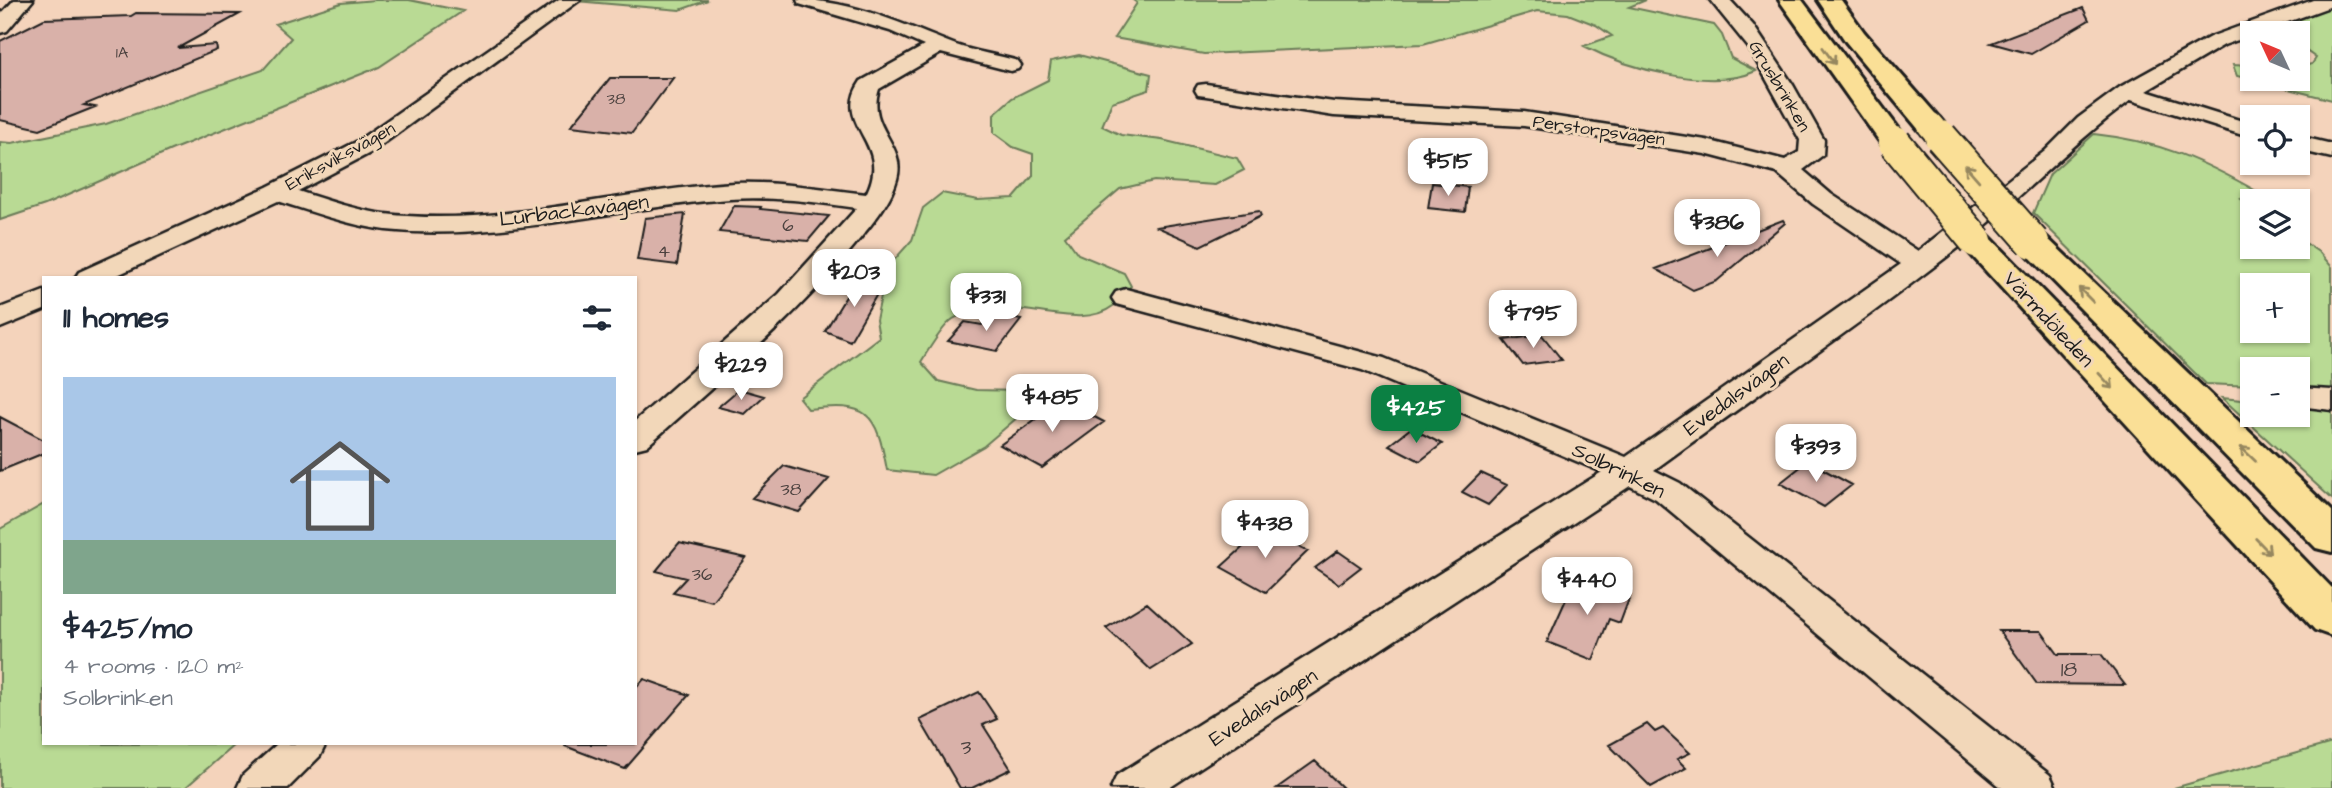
<!DOCTYPE html>
<meta charset="utf-8">
<style>
body{margin:0;font-family:"Architects Daughter",sans-serif;background:#f6f6f7;color:#1f2937;height:100vh;display:flex;flex-direction:column;font-size:26px;white-space:nowrap}
*{box-sizing:border-box;margin:0}
p{font-size:23px;color:#747a83}
.icon{flex:none;width:38px;height:38px;fill:none;stroke:currentColor;stroke-width:2;stroke-linecap:round;stroke-linejoin:round}
.map{position:relative;flex:1;overflow:hidden}
.sheet{position:absolute;left:42px;top:276px;width:595px;height:469px;display:flex;flex-direction:column;background:#fff;border-radius:0px;box-shadow:0 2px 5px #0004}
.sheet>*{flex:none}
.needle{width:46px;rotate:314deg}
.tools{position:absolute;left:2240px;top:21px;display:grid;gap:14px}
.tools a{display:grid;place-items:center;width:70px;height:70px;border-radius:0px;background:#fff;box-shadow:0 2px 5px #0004;font-size:35px}
.price{position:absolute;translate:-50% -60px;padding:0 16px;border-radius:14px;background:#fff;color:#222;font-size:23px;line-height:46px;filter:drop-shadow(0 2px 4px #0008)}
.price::after{content:'';position:absolute;left:50%;top:42px;width:21px;height:16px;margin-left:-10px;background:inherit;clip-path:polygon(0 0,100% 0,50% 100%)}
.price.active{background:#0b8043;color:#fff}
ul{padding:0;list-style:none}
li{display:grid;align-content:center;gap:14px;height:371px;padding:0 21px}
li+li{border-top:2px solid #e0e1e3}
li span{display:grid;place-items:center;height:217px;border-radius:0px;color:#555}
li>.icon{margin-inline-start:auto}
span .icon{width:126px;height:126px;fill:#fffc;stroke-width:1}
li b{font-size:30px}
h2{display:flex;justify-content:space-between;align-items:center;height:84px;padding:0 21px;font-size:30px}
.map>svg:first-child{display:block}
.green{fill:#b9da94;stroke:#6a7b58;stroke-width:2;fill-rule:evenodd}
.building{fill:#d9b1a9;stroke:#1c1c1c;stroke-width:2}
.lines{fill:none;stroke-linecap:round;stroke-linejoin:round}
.minor-casing{stroke:#1c1c1c;stroke-width:5}
.highway-casing{stroke:#1c1c1c;stroke-width:6}
.minor{fill:#f2d7b9;fill-rule:evenodd}
.highway{fill:#fadf96;fill-rule:evenodd}
.highway-bridge-far1-casing{stroke:#1c1c1c;stroke-width:29;stroke-linecap:butt}
.highway-bridge-casing{stroke:#1c1c1c;stroke-width:36;stroke-linecap:butt}
.highway-bridge-far1{stroke:#fadf96;stroke-width:25}
.highway-bridge{stroke:#fadf96;stroke-width:32}
.oneway{stroke:#96875f}
.labels{text-anchor:middle;stroke-width:6;stroke-linejoin:round;paint-order:stroke}
.far-number-label{font-size:16px;fill:#4b413f}
.far-street-label{font-size:18px;fill:#1c1c1c;stroke:#f2d7b9}
.number-label{font-size:18px;fill:#4b413f}
.street-label{font-size:21px;fill:#1c1c1c;stroke:#f2d7b9}
.near-number-label{font-size:21px;fill:#4b413f}
</style>
<div class="map">
<svg width="2332" height="788" viewBox="0 0 2332 788">
<rect width="100%" height="100%" fill="#f4d3bb"/>
<filter id="ink" filterUnits="userSpaceOnUse"><feTurbulence type="fractalNoise" baseFrequency=".0143" numOctaves="2"/><feDisplacementMap in="SourceGraphic" scale="14" xChannelSelector="R" yChannelSelector="G"/><feConvolveMatrix kernelMatrix="1 2 1 2 8 2 1 2 1" color-interpolation-filters="sRGB"/></filter>
<g filter="url(#ink)">
<path class="green" d="M375 0H409L463 11 379 67 171 150 45 205 0 220V142L12 143 106 124 263 70 291 38 275 24 341 3Z
M578 0H708L680 10 576 1Z
M1133 0H1646L1629 7 1714 25 1722 35 1731 58 1756 71C1711 92 1626 68 1584 46L1612 36 1596 25 1568 14 1537 11 1423 44 1204 54 1114 38 1137 3Z
M2332 6V100L2237 76 2233 65 2252 66V79H2298V67L2312 64 2316 58 2298 45V33H2261Z
M1079 55 1151 74 1149 90 1112 102 1102 126 1121 135 1162 140 1237 158 1244 170 1215 185 1154 181 1120 189 1065 236 1078 254 1124 273 1131 286C1125 292 1119 301 1113 306 1075 336 1002 287 953 319 944 325 927 352 921 362L938 381 976 390 1020 391 1025 411 984 446 933 475 887 470C876 411 868 402 808 409L799 398 879 337 876 320 887 268 912 240 923 208 942 193 978 200 1014 198 1033 176V154L1013 147 994 133V114L1012 98 1048 80 1051 61Z
M2094 134C2159 141 2202 160 2258 192L2241 199 2252 207V247H2298V238L2320 253 2332 267V391L2298 389V369H2252V386L2206 384 2033 213 2050 174ZM2252 285H2298V331H2252Z
M2222 398 2252 401V415H2298V406L2332 409V499Z
M44 504V744H235L185 788H0V529Z
M2332 743V788H2174Z"/>
<path class="building" d="M2083 8 2089 20 2031 54 1991 43Z
M136 13 240 14 178 48 216 45 217 50 84 105 95 107 40 129 0 120V41L44 19 131 16Z
M610 78H673L632 133 571 126Z
M1432 183 1468 187 1465 212 1428 208Z
M734 206 761 207 760 209 829 216 808 241 719 232Z
M1259 211 1261 216 1200 246 1157 227Z
M685 214 677 265 637 260 645 218Z
M1783 220 1785 223 1717 281 1693 290 1656 269Z
M856 280 884 282 850 341 825 331Z
M990 314 1021 320 997 351 948 341 965 322 982 325Z
M1542 335 1562 360 1523 365 1504 340Z
M739 389 764 396 745 414 718 407Z
M1062 400 1104 422 1042 468 1000 445Z
M0 417 44 440V453L0 471Z
M1411 428 1442 444 1420 461 1389 445Z
M1808 461 1852 485 1824 507 1780 483Z
M784 466 829 479 799 512 752 498Z
M1481 473 1507 485 1488 505 1462 492Z
M1264 528 1308 551 1266 592 1221 567Z
M679 543 746 558 712 601 673 592 686 578 656 571Z
M1338 551 1361 567 1339 584 1315 568Z
M1576 577 1630 596 1620 623 1609 619 1593 660 1547 642Z
M1147 603 1192 644 1151 670 1106 628Z
M1999 631H2041L2058 654H2101L2125 685 2037 684Z
M644 679 689 695 625 769 565 746V744H635V689Z
M979 692 997 719 983 725 1011 769 972 788H960L920 720Z
M1647 724 1655 732 1663 728 1690 753 1677 759 1686 768 1651 787 1609 745Z
M1315 761 1343 788H1277Z"/>
<g class="lines">
<defs>
<path id="minor" d="M14 0H33L7 31 0 33V15Z
M559 0H580L372 152 298 191C326 200 355 210 385 214 501 228 618 190 734 183 778 181 822 189 866 194 894 141 830 126 861 81L924 46 890 31 799 4 797 0C853 0 904 25 956 45 976 52 998 55 1018 61L1021 65 1018 69 1011 71 941 53 879 89C866 128 907 144 897 179 890 204 870 226 854 246 793 320 718 382 647 446L635 449V421L779 294 857 208C815 202 772 196 730 199 616 207 500 242 386 230 348 225 313 212 278 201L111 278H75L79 272 267 187 356 142Z
M1710 0H1730L1753 25 1793 85 1824 140 1823 155 1803 170 1831 194 1918 251 2045 151 2078 118 2120 87 2210 37 2313 0H2332V6L2224 45 2146 91 2252 124V138L2131 100C2070 145 2018 201 1958 248 1859 325 1755 396 1654 470L1680 483 2050 775 2056 788H2002L1656 499 1630 486 1169 788H1111L1117 775 1602 472 1362 370 1116 304 1112 298 1116 292 1126 289 1384 358 1626 457 1901 264 1813 204 1777 173 1705 154 1524 126 1334 116 1206 96 1198 95 1195 90 1198 85 1206 84 1334 102 1524 112 1706 140 1785 160 1799 152 1800 140 1749 48Z
M2298 136 2332 144V158L2298 150Z
M44 291V310L0 328V308Z
M2298 388 2332 390V410L2298 406Z
M277 744H326L320 756 288 788H237L243 775Z"/>
<path id="highway" d="M1779 0H1802L1905 137 1909 143 1905 149 1895 152 1885 149Z
M1818 0H1841L1864 32 1940 119 1944 125 1940 131 1930 133 1920 131 1846 42Z
M1976 231 1987 234 2332 588V636L2315 630 1965 248 1960 241 1965 234Z
M2033 232 2044 235 2332 511V552L2316 548 2022 249 2017 242 2022 235Z"/>
</defs>
<use href="#minor" class="minor-casing"/>
<use href="#highway" class="highway-casing"/>
<use href="#minor" class="minor"/>
<use href="#highway" class="highway"/>
<defs>
<path id="highway-bridge-far1" d="M1930 125 1942 139"/>
<path id="highway-bridge" d="M1941 137 2033 242
M1895 143 1976 241"/>
</defs>
<use href="#highway-bridge-far1" class="highway-bridge-far1-casing"/>
<use href="#highway-bridge" class="highway-bridge-casing"/>
<use href="#highway-bridge-far1" class="highway-bridge-far1"/>
<use href="#highway-bridge" class="highway-bridge"/>
</g>
<defs><path id="oneway-shaft" d="M-6 0H5M1.5-3L5.5 0L1.5 3" fill="none" stroke-width="1.6" stroke-linecap="round" stroke-linejoin="round" transform="scale(1.75)"/></defs>
<g class="oneway">
<use href="#oneway-shaft" transform="translate(1829 56) rotate(54)"/>
<use href="#oneway-shaft" transform="translate(1972 173) rotate(-131)"/>
<use href="#oneway-shaft" transform="translate(2086 295) rotate(-135)"/>
<use href="#oneway-shaft" transform="translate(2106 381) rotate(47)"/>
<use href="#oneway-shaft" transform="translate(2248 454) rotate(-136)"/>
<use href="#oneway-shaft" transform="translate(2263 546) rotate(46)"/>
</g>
</g>
<g class="labels">
<g class="far-number-label">
<text x="122" y="58">1A</text>
<text x="616" y="104">38</text>
</g>
<g class="far-street-label">
<text transform="translate(1780 86) rotate(59)" y="6">Grusbrinken</text>
<text transform="translate(1599 130) rotate(8)" y="6">Perstorpsvägen</text>
<text transform="translate(340 156) rotate(-29)" y="6">Eriksviksvägen</text>
</g>
<g class="number-label">
<text x="788" y="231">6</text>
<text x="664" y="257">4</text>
<text x="791" y="495">38</text>
<text x="702" y="580">36</text>
</g>
<g class="street-label">
<text transform="translate(574 210) rotate(-7)" y="7">Lurbackavägen</text>
<text transform="translate(2049 319) rotate(47)" y="7">Värmdöleden</text>
<text transform="translate(1736 394) rotate(-36)" y="7">Evedalsvägen</text>
<text transform="translate(1619 470) rotate(26)" y="7">Solbrinken</text>
<text transform="translate(1263 707) rotate(-33)" y="7">Evedalsvägen</text>
</g>
<g class="near-number-label">
<text x="2069" y="676">18</text>
<text x="966" y="754">3</text>
</g>
</g>
</svg>
<div class="tools">
<a><svg class="needle" viewBox="-14 -14 28 28"><path d="M0-13l5 13h-10z" fill="#e53935"/><path d="M0 13l5-13h-10z" fill="#747a83"/></svg></a>
<a><svg class="icon" aria-label="locate" viewBox="0 0 24 24"><circle cx="12" cy="12" r="6"/><path d="M12 2v4M12 18v4M2 12h4M18 12h4"/></svg></a>
<a><svg class="icon" aria-label="layers" viewBox="0 0 24 24"><path d="M12 4l9 5-9 5-9-5zM3 14l9 5 9-5"/></svg></a>
<a>+</a>
<a>−</a>
</div>
<b class="price" style="left:1448px;top:198px">$515</b>
<b class="price" style="left:1717px;top:259px">$386</b>
<b class="price" style="left:854px;top:309px">$203</b>
<b class="price" style="left:986px;top:333px">$331</b>
<b class="price" style="left:1533px;top:350px">$795</b>
<b class="price" style="left:741px;top:402px">$229</b>
<b class="price" style="left:1052px;top:434px">$485</b>
<b class="price active" style="left:1416px;top:445px">$425</b>
<b class="price" style="left:1816px;top:484px">$393</b>
<b class="price" style="left:1265px;top:560px">$438</b>
<b class="price" style="left:1587px;top:617px">$440</b>
<section class="sheet">
<h2>11 homes<svg class="icon" aria-label="filters" viewBox="0 0 24 24"><path d="M4 7h16M4 17h16"/><circle cx="9" cy="7" r="2"/><circle cx="15" cy="17" r="2"/></svg></h2>
<ul>
<li><span style="background:linear-gradient(#a9c7e8 75%,#7fa58c 0)"><svg class="icon" aria-label="home" viewBox="0 0 24 24"><path d="M3 11l9-7 9 7M6 9v11h12V9"/></svg></span><div><b>$425/mo</b><p>4 rooms · 120 m²</p><p>Solbrinken</p></div></li>
</ul>
</section>
</div>
